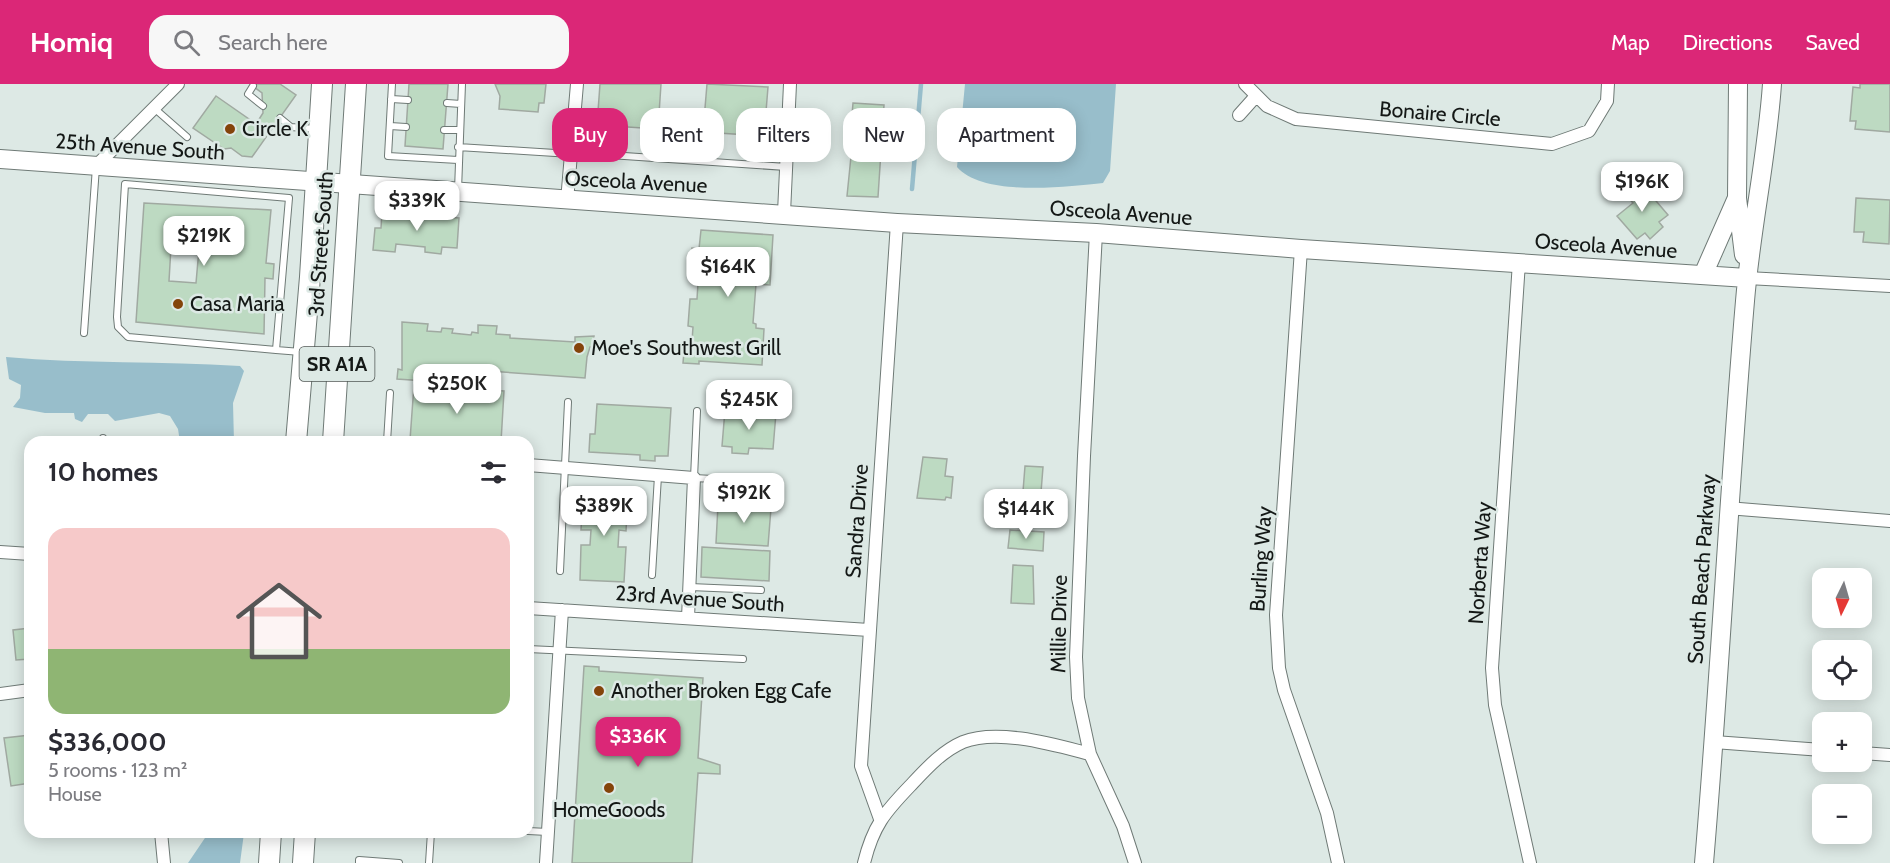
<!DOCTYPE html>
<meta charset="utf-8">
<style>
body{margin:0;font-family:Cabin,sans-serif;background:#f7f7f7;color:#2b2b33;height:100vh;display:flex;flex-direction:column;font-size:22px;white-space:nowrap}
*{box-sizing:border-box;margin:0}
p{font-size:20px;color:#7c7c81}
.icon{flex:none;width:33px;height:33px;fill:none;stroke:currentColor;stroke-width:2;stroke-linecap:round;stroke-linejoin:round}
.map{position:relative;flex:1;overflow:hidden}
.sheet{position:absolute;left:24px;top:352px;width:510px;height:402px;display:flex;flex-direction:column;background:#fff;border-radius:18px;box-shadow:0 3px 15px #0003}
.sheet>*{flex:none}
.banner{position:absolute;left:552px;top:24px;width:570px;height:54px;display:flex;gap:12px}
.needle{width:39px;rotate:185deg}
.tools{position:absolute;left:1812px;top:484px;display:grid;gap:12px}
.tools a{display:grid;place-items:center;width:60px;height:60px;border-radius:12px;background:#fff;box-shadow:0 3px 15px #0003;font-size:30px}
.price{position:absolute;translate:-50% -51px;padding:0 14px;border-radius:12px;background:#fff;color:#222;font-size:20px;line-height:39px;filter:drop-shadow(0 2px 3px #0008)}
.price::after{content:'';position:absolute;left:50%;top:36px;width:18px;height:14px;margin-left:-9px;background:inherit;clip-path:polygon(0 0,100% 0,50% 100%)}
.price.active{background:#db2777;color:#fff}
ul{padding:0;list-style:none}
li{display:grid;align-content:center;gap:12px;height:318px;padding:0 24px}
li span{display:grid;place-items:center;height:186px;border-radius:18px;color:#555}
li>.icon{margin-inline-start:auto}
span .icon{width:108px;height:108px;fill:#fffc;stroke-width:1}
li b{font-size:26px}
h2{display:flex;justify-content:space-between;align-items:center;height:72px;padding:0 24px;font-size:26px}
.chip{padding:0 21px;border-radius:18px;background:#fff;box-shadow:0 3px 15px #0003;font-size:21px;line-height:54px}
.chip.active{background:#db2777;color:#fff}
header{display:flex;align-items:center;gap:36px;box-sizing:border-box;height:84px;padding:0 30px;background:#db2777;color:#fff}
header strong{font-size:28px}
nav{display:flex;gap:33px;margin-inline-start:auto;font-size:21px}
.search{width:420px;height:54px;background:#f7f7f7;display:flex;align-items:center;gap:15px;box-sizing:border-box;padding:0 21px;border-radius:18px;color:#7c7c81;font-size:22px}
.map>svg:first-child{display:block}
.water{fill:#98becb}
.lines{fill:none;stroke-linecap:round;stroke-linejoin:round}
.stream{stroke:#98becb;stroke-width:4.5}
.building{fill:#bddac2;stroke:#a0a9a1;stroke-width:1.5;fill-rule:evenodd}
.lane-casing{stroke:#6f7a76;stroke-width:8}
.street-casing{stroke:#6f7a76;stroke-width:14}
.secondary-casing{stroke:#6f7a76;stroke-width:20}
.primary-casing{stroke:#6f7a76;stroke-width:22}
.lane{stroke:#fff;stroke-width:6}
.street{stroke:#fff;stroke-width:12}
.secondary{stroke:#fff;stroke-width:18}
.primary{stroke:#fff;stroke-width:20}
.poi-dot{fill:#84440a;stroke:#dde9e5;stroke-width:2}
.labels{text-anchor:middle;stroke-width:5;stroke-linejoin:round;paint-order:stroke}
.shield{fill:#dde9e5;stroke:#505754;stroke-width:1.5}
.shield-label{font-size:20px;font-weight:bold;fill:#141816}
.street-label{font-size:21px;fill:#141816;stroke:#dde9e5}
.poi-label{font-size:21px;fill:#141816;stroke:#dde9e5;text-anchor:start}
</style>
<header>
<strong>Homiq</strong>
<div class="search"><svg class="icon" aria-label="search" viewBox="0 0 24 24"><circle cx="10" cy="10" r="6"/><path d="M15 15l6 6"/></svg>Search here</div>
<nav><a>Map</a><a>Directions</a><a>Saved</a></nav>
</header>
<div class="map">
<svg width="1890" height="779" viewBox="0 0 1890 779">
<rect width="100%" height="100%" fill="#dde9e5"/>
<path class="water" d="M965 0H1116L1110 87 1103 99C1066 103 983 113 957 83Z
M6 273C84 280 162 277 240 282L244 287 233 319 234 358H180L178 345 170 332 159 329 115 337 108 330H88L82 338 75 335 74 329H45L13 323 20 314 21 301 9 295Z
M209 748 244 749 240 779H188Z"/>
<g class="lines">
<path class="stream" d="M912 105 921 0"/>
</g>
<path class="building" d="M250 0H280L296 11 269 49 256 40 263 29 262 9Z
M409 0H448L443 65 405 62Z
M495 0H546L544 19H539L538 28 499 25 500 12Z
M600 0H661L658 45 597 41Z
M707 0 768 3 764 52 703 48Z
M1860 0H1890V48L1855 45 1856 37H1850L1853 3 1860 4Z
M216 12 269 49 252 73 242 72 231 64 224 65 193 44Z
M853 19 884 21 878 113 847 112 854 43H851Z
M1639 97 1668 131 1659 138 1663 143 1650 155 1645 149 1637 155 1617 132 1633 119 1624 109Z
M1856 114 1890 116 1889 160 1863 158 1864 148H1854Z
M144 119 271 126 266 179 274 180 273 195 265 194 264 250 136 238ZM171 163 199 165 196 199 169 197Z
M396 126 429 132V128L445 130V133L459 134 457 164 442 163 441 170 425 168V163L396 160 395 168 373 166 375 144H381L382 129 395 130Z
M701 146 773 151 770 201 756 200 753 239 756 240V244L764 245 762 281 699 277V280L683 279 685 256 692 257 693 243 688 242 690 215H697L699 183 691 182 692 164 699 165Z
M402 238 428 240 427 247 441 248 442 244 453 245 452 249 471 251 472 248 478 249V241L497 242 496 250 510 251V254L575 258V253L594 252 593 263H590L587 273 585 294 474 286V291L470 290 469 300 397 295 398 285 402 286Z
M414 301 504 307 501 358 410 356Z
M597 320 671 324 668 372H655V377L640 376V371L589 368 590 350H595Z
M725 326 776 329 773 365 749 364 748 370 732 369V363L722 362Z
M923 373 947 375 945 392 953 393 951 414 946 413 945 416 917 414Z
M1025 382 1043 383 1040 421 1022 420Z
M583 409 628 411 626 447 619 446 618 463H626L624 498 580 496 581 461H590L591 446H581Z
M729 417 753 422V418L767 419 766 423 771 424 768 462 716 459 718 421 729 422Z
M1010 446 1044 448 1043 467 1008 464Z
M702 463 770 467 769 497 701 493Z
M1013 481 1033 482 1034 520 1011 519Z
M30 544V575L16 576 13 546Z
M584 582 599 583V587L703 594 698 674 720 681V690L698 689 692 779H572Z
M30 651V699L11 702 4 654Z"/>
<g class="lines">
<defs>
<path id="lane" d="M392 0 388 72 458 76
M253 2 248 10 263 22
M391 15 408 16
M447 19 461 20
M154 24 187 53
M280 34 291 43 315 45
M390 42 406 43
M444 46H459
M458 63 571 70
M595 70 786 83
M458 106 462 0
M84 249 96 83
M276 266 289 114 125 100 117 233 118 243 128 253 276 266 301 268
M697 327 694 394 767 398
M103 358V354
M387 358 390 309
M560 487 568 318
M652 491 658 392
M690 503 761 506
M528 565 743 575
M528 747 548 748
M359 779V776L399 779
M429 779 431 748"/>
<path id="street" d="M1245 0 1267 22 1296 35 1552 60 1589 47 1607 17 1608 0
M1239 31 1256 12
M96 82 178 0
M567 117 577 0
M784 129 790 0
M1096 149 1084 372 1076 573 1078 614 1090 670 1123 742 1135 779
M1301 165 1276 531 1279 584 1284 606 1327 729 1338 779
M1519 178 1492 584 1495 621 1530 779
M1747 194 1890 202
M528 381 694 394 688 534
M1727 424 1890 437
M0 468 30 470
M528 524 869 546
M0 610 30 606
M1714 658 1822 666
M1862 669 1890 671
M880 735 861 682 897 139
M161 748 164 779
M546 779 562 526
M864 779C873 742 885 728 910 702 926 685 942 667 963 658 998 644 1055 661 1090 670"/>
<path id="secondary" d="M1738 0 1737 114 1744 171
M0 75 897 139 1096 149 1301 165 1747 194
M1703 191 1736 116
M1704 779C1720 592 1729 404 1745 217 1751 144 1767 73 1772 0"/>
<path id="primary" d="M296 358 310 193 322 0
M333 358 356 0
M269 779 271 748
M303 779 305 748"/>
</defs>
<use href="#lane" class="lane-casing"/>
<use href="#street" class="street-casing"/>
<use href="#secondary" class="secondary-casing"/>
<use href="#primary" class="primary-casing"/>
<use href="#lane" class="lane"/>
<use href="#street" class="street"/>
<use href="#secondary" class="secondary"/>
<use href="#primary" class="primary"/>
</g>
<g class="poi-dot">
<circle cx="230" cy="45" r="6"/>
<circle cx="178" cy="220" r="6"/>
<circle cx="579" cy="264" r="6"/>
<circle cx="599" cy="607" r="6"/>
<circle cx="609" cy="704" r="6"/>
</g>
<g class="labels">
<rect class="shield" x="299.5" y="263" width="75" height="34" rx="4.5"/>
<g class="shield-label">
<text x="337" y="287">SR A1A</text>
</g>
<g class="street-label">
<text transform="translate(1440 30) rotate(5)" y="7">Bonaire Circle</text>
<text transform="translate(140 63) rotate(4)" y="7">25th Avenue South</text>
<text transform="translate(636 98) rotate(3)" y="7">Osceola Avenue</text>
<text transform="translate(1121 129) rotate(4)" y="7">Osceola Avenue</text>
<text transform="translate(321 160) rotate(-86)" y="7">3rd Street South</text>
<text transform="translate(1606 162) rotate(4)" y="7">Osceola Avenue</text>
<text transform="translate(857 437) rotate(-86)" y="7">Sandra Drive</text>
<text transform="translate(1261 475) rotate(-86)" y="7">Burling Way</text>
<text transform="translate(1480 479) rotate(-86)" y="7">Norberta Way</text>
<text transform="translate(1702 485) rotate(-86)" y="7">South Beach Parkway</text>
<text transform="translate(700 515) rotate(4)" y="7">23rd Avenue South</text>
<text transform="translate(1059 540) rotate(-89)" y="7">Millie Drive</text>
</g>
<g class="poi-label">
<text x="242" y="52">Circle K</text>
<text x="190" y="227">Casa Maria</text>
<text x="591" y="271">Moe's Southwest Grill</text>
<text x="611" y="614">Another Broken Egg Cafe</text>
<text x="609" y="733" text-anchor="middle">HomeGoods</text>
</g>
</g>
</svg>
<div class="tools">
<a><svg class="needle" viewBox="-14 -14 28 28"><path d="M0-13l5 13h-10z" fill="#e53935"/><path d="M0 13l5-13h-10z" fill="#7c7c81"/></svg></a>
<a><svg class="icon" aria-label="locate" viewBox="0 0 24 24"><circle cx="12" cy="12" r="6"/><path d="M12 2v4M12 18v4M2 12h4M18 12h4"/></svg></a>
<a>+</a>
<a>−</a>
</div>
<b class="price" style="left:1642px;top:129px">$196K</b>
<b class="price" style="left:417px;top:148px">$339K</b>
<b class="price" style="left:204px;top:183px">$219K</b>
<b class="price" style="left:728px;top:214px">$164K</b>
<b class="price" style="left:457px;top:331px">$250K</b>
<b class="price" style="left:749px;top:347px">$245K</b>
<b class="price" style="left:744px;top:440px">$192K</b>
<b class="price" style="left:604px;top:453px">$389K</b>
<b class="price" style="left:1026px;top:456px">$144K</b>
<b class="price active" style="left:638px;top:684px">$336K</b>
<div class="banner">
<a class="chip active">Buy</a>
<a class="chip">Rent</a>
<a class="chip">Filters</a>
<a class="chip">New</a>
<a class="chip">Apartment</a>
</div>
<section class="sheet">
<h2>10 homes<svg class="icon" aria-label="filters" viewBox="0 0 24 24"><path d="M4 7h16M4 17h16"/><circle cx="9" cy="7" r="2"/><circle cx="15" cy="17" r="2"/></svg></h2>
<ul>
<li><span style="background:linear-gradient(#f6c9c9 65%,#8fb573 0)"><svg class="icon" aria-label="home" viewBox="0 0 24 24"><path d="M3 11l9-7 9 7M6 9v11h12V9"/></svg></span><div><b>$336,000</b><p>5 rooms · 123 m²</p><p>House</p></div></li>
</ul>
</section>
</div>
